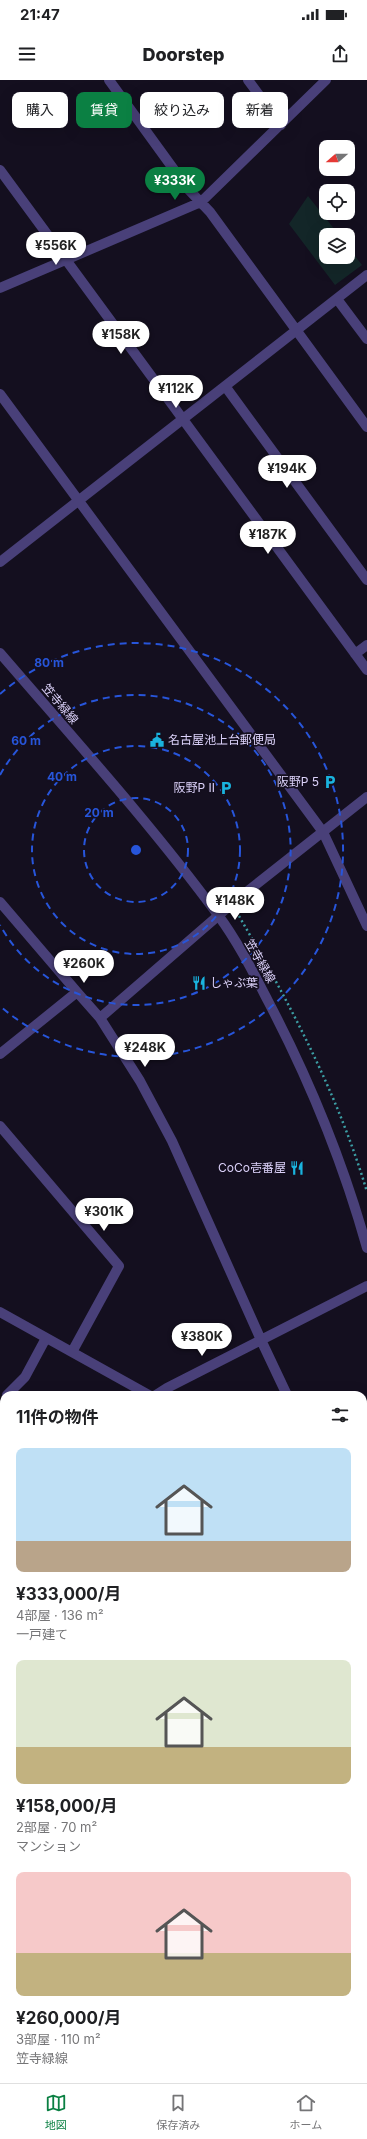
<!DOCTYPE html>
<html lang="ja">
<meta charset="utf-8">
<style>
body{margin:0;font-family:Inter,"Noto Sans JP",sans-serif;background:#f6f6f6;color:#202124;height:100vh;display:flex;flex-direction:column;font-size:15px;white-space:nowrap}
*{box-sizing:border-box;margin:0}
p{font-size:13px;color:#757577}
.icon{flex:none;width:22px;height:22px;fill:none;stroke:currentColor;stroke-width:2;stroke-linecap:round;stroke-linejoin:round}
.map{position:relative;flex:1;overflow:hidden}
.details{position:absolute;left:0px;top:1311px;width:367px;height:692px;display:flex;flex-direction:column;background:#fff;border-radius:12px 12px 0 0;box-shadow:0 4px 16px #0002}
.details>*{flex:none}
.hud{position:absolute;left:12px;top:12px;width:343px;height:36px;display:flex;gap:8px}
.needle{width:26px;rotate:250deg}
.fabs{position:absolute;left:319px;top:60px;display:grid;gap:8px}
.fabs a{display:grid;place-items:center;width:36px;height:36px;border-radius:8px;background:#fff;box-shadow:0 4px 16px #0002;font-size:20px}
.price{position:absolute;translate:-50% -34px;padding:0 9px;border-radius:14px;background:#fff;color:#222;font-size:13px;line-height:26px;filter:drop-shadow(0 1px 2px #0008)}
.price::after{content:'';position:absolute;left:50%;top:24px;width:12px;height:9px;margin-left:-6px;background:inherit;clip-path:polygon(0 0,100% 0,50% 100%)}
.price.on{background:#0b8043;color:#fff}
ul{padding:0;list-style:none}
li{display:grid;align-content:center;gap:8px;height:212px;padding:0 16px}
li span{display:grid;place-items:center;height:124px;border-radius:8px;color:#555}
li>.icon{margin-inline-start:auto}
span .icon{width:72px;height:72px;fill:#fffc;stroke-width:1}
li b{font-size:17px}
h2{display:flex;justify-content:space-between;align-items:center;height:48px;padding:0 16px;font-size:17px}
.chip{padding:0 14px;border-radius:8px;background:#fff;box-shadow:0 4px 16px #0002;font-size:14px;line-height:36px}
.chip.on{background:#0b8043;color:#fff}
.status{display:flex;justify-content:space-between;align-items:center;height:28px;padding:0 20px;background:#fff;direction:ltr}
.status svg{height:11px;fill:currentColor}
header{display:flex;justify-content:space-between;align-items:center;height:52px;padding:0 16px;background:#fff;font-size:18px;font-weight:800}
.dock{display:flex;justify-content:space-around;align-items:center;height:56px;border-top:1px solid #e0e0e0;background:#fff;font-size:11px;color:#757577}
.dock a{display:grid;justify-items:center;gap:2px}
.dock .on{color:#0b8043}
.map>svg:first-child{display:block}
.green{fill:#132628}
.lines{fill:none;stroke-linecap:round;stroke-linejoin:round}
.path{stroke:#3c9ea4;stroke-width:2.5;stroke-dasharray:2 3;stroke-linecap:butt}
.minor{stroke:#494079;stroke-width:10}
.tertiary{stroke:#494079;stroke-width:10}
.ring{fill:none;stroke:#2755da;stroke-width:2;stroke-dasharray:7 5}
.labels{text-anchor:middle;stroke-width:3.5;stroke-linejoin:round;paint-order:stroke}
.street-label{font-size:12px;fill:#dcd2fa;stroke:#140f1f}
.poi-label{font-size:12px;fill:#dcd2fa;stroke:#140f1f;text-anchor:end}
.centre{fill:#2755da;stroke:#140f1f;stroke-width:2}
.ring-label{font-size:12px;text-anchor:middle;font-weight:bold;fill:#2755da;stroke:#140f1f;stroke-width:3.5;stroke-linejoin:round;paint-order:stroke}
</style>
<div class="status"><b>21:47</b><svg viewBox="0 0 49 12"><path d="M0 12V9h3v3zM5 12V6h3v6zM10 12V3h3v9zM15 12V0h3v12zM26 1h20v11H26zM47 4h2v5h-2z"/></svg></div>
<header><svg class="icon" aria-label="menu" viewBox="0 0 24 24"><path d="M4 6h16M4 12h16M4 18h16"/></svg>Doorstep<svg class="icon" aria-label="share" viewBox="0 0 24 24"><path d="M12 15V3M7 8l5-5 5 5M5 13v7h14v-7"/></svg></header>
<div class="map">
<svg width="367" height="2003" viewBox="0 0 367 2003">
<rect width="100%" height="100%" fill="#140f1f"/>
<path class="green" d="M308 116 339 155H326V177H348V167L362 185 335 205 289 144Z"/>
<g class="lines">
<path class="path" d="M239 836C290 924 338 1014 367 1112"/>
<path class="minor" d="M109 0 188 109 210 132 367 347
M248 0 281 45
M0 90 367 590
M0 208 201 122 326 0
M337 219 367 259
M225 306 367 500
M0 314 323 752 367 846
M0 482 367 195
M355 574 367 565
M367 717 234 822 100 938 140 1001 172 1061 261 1260 367 1206
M0 822 77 912 0 974
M77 912 100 938
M0 1046 119 1186 72 1272
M0 1232 149 1315
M7 1315 25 1297 46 1258
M156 1315 167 1308 261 1260 287 1315
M363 1446 367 1444
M0 1574 4 1568
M0 1581 4 1584
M363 1692 367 1689
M0 1764 4 1775
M0 1976 4 1986
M363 1978 367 1992
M9 1999 10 2003
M87 1999 88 2003
M169 1999 171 2003
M255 1999 256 2003
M322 2003 335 1999"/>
<path class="tertiary" d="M0 573C74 659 151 744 218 835 238 862 253 892 268 921 310 1001 343 1082 367 1168
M0 1409 4 1412
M363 1625 367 1627"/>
</g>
<g class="ring">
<circle cx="136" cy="770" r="52"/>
<circle cx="136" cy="770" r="104"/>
<path d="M0 695A155 155 0 1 1 0 845"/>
<path d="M0 614A207 207 0 1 1 0 926"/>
</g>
<defs>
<symbol id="civic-bare" viewBox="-9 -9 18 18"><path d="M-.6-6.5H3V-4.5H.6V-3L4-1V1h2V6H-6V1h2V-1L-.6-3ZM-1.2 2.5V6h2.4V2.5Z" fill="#1ab3de" stroke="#140f1f" stroke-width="2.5" paint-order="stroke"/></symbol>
<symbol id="parking-bare" viewBox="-9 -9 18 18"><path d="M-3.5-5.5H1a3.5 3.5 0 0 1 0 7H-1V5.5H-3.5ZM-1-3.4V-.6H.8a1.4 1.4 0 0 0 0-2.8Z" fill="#1ab3de" stroke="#140f1f" stroke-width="2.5" paint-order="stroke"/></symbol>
<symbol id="restaurant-bare" viewBox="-9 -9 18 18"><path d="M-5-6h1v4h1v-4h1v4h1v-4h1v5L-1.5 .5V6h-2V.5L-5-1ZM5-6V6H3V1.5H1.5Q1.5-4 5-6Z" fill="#1ab3de" stroke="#140f1f" stroke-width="2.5" paint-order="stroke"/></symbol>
</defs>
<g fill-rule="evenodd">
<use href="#civic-bare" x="147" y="650" width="20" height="20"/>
<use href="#parking-bare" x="320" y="692" width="20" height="20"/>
<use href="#parking-bare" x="216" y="698" width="20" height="20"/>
<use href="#restaurant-bare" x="189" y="893" width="20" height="20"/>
<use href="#restaurant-bare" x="287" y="1078" width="20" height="20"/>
</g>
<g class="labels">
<g class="street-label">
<text transform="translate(60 624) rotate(50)" y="4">笠寺緑線</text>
<text transform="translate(260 881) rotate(60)" y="4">笠寺緑線</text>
</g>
<g class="poi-label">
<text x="168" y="664" text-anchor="start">名古屋池上台郵便局</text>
<text x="319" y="706">阪野P 5</text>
<text x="215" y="712">阪野P Ⅱ</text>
<text x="210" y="907" text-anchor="start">しゃぶ葉</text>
<text x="286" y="1092">CoCo壱番屋</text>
</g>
</g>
<circle cx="136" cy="770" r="6" class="centre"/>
<g class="ring-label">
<text x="49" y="587">80 m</text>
<text x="26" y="665">60 m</text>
<text x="62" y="701">40 m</text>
<text x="99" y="737">20 m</text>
</g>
</svg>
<div class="fabs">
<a><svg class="needle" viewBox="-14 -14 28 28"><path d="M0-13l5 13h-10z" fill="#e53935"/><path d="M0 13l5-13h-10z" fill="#757577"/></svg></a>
<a><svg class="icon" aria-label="locate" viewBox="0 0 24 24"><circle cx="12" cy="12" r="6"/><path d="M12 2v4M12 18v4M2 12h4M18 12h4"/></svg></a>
<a><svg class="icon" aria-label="layers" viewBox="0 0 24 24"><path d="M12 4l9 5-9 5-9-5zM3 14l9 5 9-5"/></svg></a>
</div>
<b class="price on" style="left:175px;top:121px">¥333K</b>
<b class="price" style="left:56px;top:186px">¥556K</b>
<b class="price" style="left:121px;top:275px">¥158K</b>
<b class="price" style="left:176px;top:329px">¥112K</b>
<b class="price" style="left:287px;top:409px">¥194K</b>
<b class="price" style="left:268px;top:475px">¥187K</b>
<b class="price" style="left:235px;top:841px">¥148K</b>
<b class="price" style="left:84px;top:904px">¥260K</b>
<b class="price" style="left:145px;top:988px">¥248K</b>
<b class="price" style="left:104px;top:1152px">¥301K</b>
<b class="price" style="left:202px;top:1277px">¥380K</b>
<div class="hud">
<a class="chip">購入</a>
<a class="chip on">賃貸</a>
<a class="chip">絞り込み</a>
<a class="chip">新着</a>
</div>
<section class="details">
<h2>11件の物件<svg class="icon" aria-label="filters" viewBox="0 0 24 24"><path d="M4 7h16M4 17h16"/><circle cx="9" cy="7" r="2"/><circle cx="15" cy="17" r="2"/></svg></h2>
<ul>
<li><span style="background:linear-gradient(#bfe0f5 75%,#b9a48a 0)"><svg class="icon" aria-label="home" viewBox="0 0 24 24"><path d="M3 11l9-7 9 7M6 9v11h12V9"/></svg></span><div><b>¥333,000/月</b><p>4部屋 · 136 m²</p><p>一戸建て</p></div></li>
<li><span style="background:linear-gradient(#dfe7d0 70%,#c2b280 0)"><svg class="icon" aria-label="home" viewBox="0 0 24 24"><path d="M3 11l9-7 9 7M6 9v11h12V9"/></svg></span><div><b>¥158,000/月</b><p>2部屋 · 70 m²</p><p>マンション</p></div></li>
<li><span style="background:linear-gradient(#f6c9c9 65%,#c2b280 0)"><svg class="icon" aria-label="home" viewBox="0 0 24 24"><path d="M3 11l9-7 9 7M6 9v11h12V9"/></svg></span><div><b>¥260,000/月</b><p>3部屋 · 110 m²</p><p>笠寺緑線</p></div></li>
</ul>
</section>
</div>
<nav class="dock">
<a class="on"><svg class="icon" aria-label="map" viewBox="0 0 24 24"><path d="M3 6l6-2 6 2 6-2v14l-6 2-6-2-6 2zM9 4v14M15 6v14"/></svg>地図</a>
<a><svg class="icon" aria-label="saved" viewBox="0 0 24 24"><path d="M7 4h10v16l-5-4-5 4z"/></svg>保存済み</a>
<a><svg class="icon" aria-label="home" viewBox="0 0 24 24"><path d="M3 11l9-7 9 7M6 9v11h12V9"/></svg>ホーム</a>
</nav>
